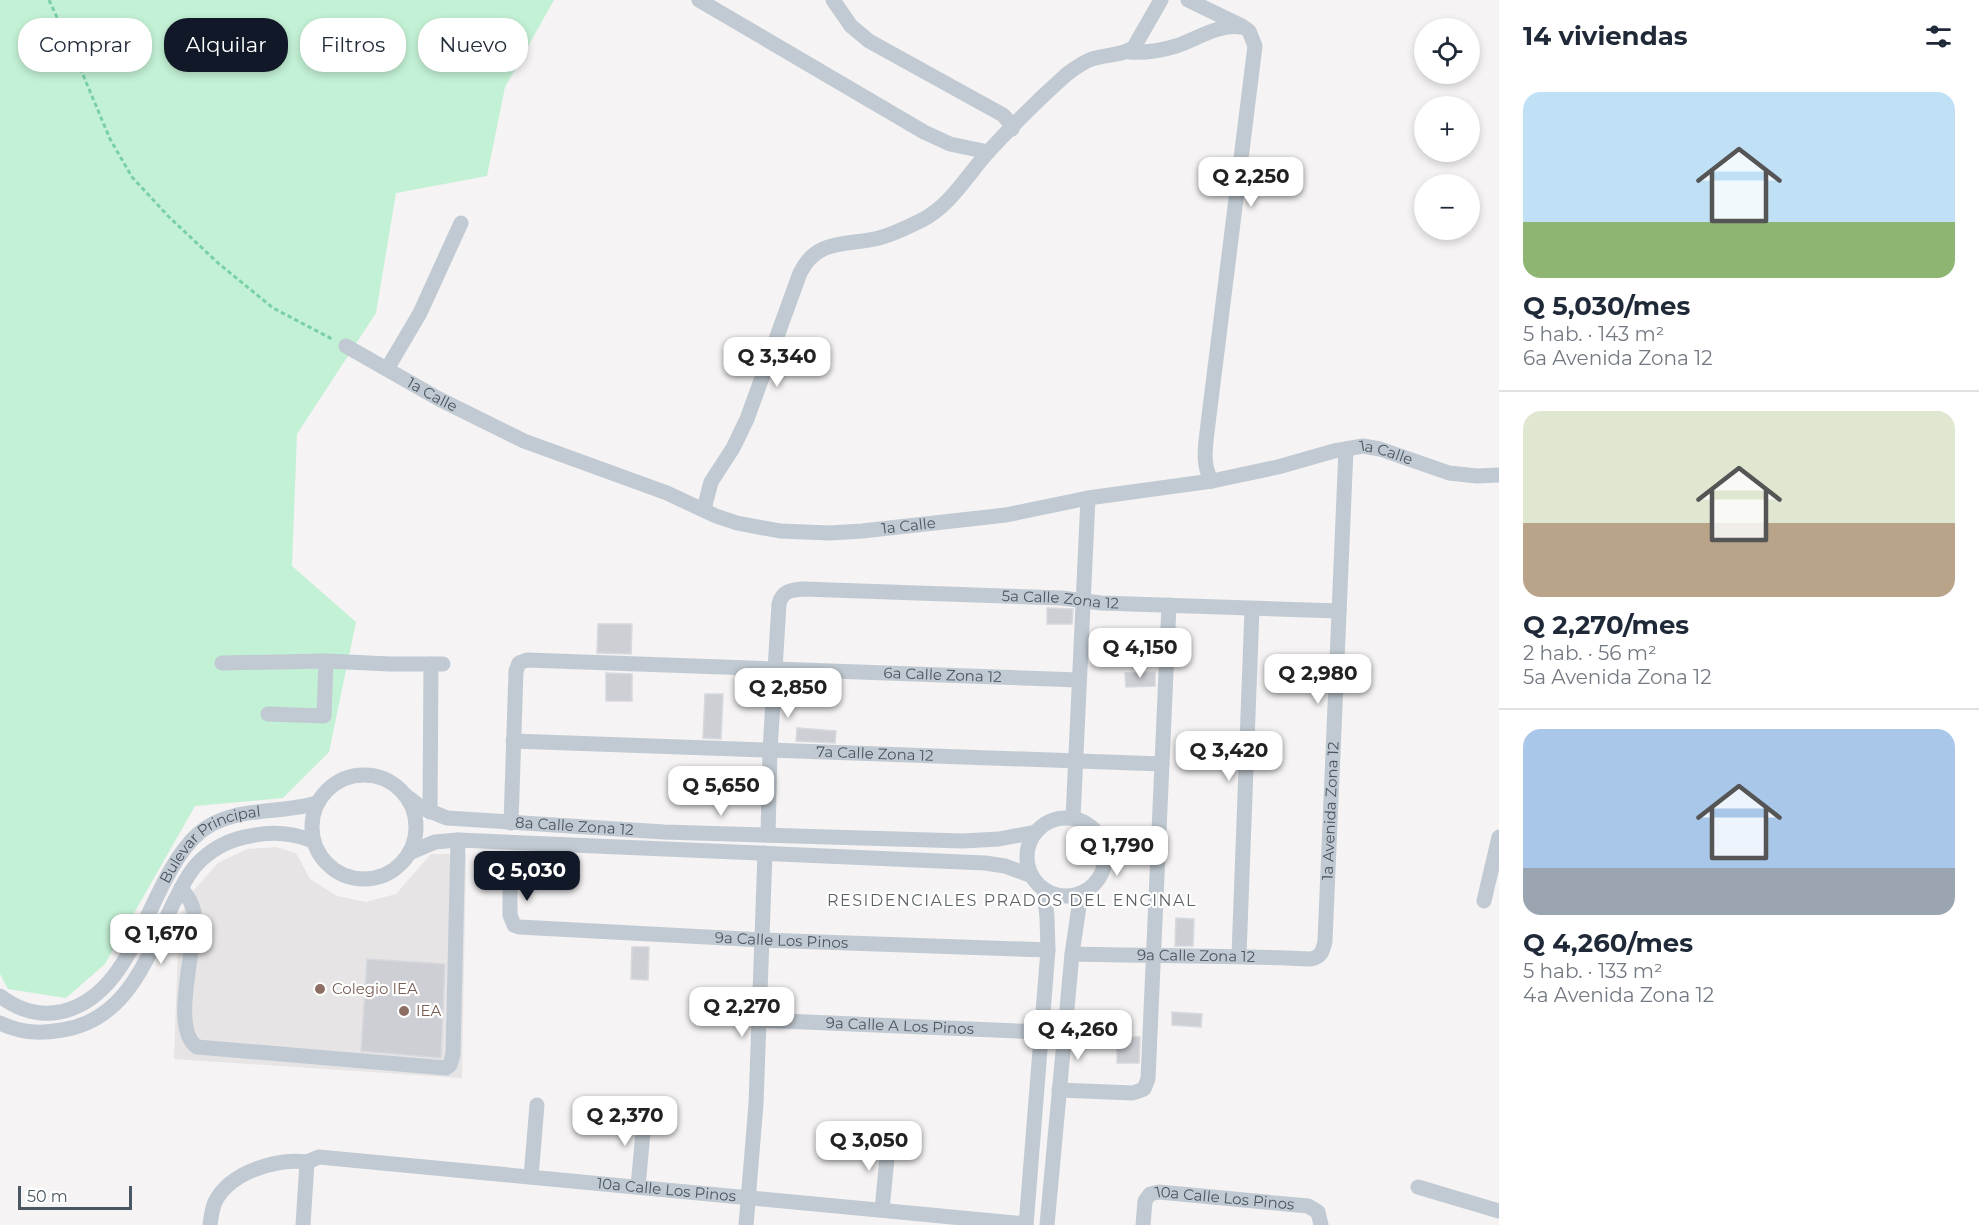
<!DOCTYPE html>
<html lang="es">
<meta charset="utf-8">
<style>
body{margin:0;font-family:Montserrat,sans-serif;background:#f6f6f7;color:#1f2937;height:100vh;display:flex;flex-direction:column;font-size:22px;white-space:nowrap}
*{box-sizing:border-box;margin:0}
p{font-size:20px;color:#747a83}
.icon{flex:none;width:33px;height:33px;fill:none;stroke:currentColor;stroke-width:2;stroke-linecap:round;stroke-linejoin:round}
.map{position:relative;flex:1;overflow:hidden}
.panel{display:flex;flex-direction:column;background:#fff;width:480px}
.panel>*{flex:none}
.guide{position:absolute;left:18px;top:18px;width:570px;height:54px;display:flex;gap:12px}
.fabs{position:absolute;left:1414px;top:18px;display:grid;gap:12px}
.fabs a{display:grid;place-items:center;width:66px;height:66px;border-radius:50%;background:#fff;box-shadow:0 3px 9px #0003;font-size:30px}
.scale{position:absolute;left:18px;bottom:15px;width:114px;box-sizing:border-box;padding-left:6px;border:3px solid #4a5661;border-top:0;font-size:16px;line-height:21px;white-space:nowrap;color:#4a5661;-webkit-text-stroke:4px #fff;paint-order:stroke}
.price{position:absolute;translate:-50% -51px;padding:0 14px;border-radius:12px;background:#fff;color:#222;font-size:20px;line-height:39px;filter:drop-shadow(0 2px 3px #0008)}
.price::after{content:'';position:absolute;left:50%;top:36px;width:18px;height:14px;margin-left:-9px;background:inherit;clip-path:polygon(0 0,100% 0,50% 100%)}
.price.current{background:#111827;color:#fff}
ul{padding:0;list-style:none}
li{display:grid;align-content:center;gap:12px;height:318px;padding:0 24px}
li+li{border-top:2px solid #e0e1e3}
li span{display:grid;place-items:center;height:186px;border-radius:18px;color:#555}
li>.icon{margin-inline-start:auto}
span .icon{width:108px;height:108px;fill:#fffc;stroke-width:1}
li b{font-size:26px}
h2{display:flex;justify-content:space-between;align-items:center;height:72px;padding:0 24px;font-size:26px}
.pill{padding:0 21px;border-radius:24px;background:#fff;box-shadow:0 3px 9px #0003;font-size:21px;line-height:54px}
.pill.current{background:#111827;color:#fff}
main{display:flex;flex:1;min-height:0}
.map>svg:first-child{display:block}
.education{fill:#e6e4e5}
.green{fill:#c3f1d5}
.building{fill:#cdcfd5;stroke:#d7d9de;stroke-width:1.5}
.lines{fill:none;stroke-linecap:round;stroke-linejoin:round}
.path{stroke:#7ad0a6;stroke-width:3;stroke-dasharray:4.5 3;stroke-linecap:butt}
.minor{stroke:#c1cad2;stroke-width:15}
.education-dot{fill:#8d6e63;stroke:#fff;stroke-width:2}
.labels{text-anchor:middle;stroke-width:4.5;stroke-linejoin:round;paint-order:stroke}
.street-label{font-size:15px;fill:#4a5661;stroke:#fff}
.education-label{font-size:15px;fill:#785e54;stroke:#fff;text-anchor:start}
.neighbourhood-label{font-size:16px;letter-spacing:1.5px;fill:#5f6368;stroke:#fff}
</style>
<main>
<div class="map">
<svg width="1499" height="1225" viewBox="0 0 1499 1225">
<rect width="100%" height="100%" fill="#f5f3f3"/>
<path class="education" d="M276 847 296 853 310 879 337 896 366 902 396 894 431 854H466L462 1078 174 1059 179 918 194 890 218 863 247 849Z"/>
<path class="green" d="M0 0H554L505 87 487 176 396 193 376 313 297 434 292 566 356 622 329 752 283 798 195 806 105 964 66 998 8 989 0 974Z"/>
<path class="building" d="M1047 608 1073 609 1072 624H1047Z
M598 624H632L631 654 597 653Z
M1155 672V686L1126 687 1125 673Z
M606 673 632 674V701H606Z
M705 694H723L721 739 703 738Z
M797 728 836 731 835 743 796 741Z
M1176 918 1194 919 1193 946H1175Z
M632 947H649L648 980 631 979Z
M367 959 445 964 441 1058 361 1051Z
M1172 1012 1202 1014 1201 1027 1172 1025Z
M1117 1037H1140L1139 1063H1117Z"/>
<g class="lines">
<path class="path" d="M49 0 76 58 110 139 132 177 168 216 218 263 273 308 334 340"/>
<g class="minor">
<path d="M699 0 924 132 950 144 988 152"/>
<path d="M833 0 851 26 869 41 1003 115 1009 122 1012 129"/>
<path d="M1188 0 1242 26 1249 31 1255 46 1208 424C1206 443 1201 465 1212 481"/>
<path d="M1129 52C1145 53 1160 51 1176 46 1197 39 1218 24 1241 27"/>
<path id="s1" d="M346 346 439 399 524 441 667 493 716 516 737 523 780 531 830 533 862 531 1006 515 1088 498 1212 481 1278 467 1334 451 1363 446 1380 449 1449 473 1477 476 1499 475"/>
<path d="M387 369 420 313 461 223"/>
<path d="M704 509 711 482 733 448 747 419 800 273C817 238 846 246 879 238 894 234 908 227 922 220 951 205 967 175 989 151 1013 125 1040 98 1067 74 1075 68 1083 62 1092 59 1106 54 1123 56 1134 47L1161 0"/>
<path d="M222 663 326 661 390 664H443"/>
<path d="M268 714 324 716 326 661"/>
<path id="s2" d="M513 741 1162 764"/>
<circle cx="364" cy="827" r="52"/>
<path id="s3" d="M405 795 422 808 447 818 664 832 963 841 999 839 1036 832"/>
<path d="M430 812 431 664"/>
<path d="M1073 818 1088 498"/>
<circle cx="1066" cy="857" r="39"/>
<path id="s4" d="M511 823 516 671 519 663 527 660 1079 680"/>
<path id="s5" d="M768 835 770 750 779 604C782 591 791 590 803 589L1062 598 1101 603 1339 611"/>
<path d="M409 853 435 842 458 840 985 863 1005 866 1032 876"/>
<path id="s6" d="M510 886V915L514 925 519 927 763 940 1048 950"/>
<path d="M181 888C187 896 192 902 194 912 198 942 169 1028 197 1047L446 1068 450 1065 453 1054 458 840"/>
<path d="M1484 901 1499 837"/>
<path id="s7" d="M1072 954C1152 956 1231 955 1311 959 1321 957 1323 951 1325 941L1346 449"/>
<path d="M1239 955 1252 609"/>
<path id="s8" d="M0 996C17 1009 38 1016 60 1012 138 996 146 880 199 833 232 805 278 815 317 803"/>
<path id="s9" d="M759 1020 1041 1032"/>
<path d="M0 1023C21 1033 40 1034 62 1030 129 1020 148 954 174 902 182 887 189 871 201 860 215 847 232 839 250 836 271 831 293 833 313 841"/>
<path d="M1059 1090 1133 1093 1144 1089 1148 1079 1169 605"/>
<path id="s10" d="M307 1162 319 1157 1026 1224"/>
<path d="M531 1177 537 1105"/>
<path d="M638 1187 645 1110"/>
<path d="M1418 1187 1499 1211"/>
<path d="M882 1210 889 1137"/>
<path d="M210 1225C211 1217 212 1209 215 1202 230 1172 277 1158 307 1162"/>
<path d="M303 1225 307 1162"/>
<path d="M746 1225 756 1104 765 853"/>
<path d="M1026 1225 1048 950 1047 917 1044 889"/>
<path d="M1047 1225 1072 954 1081 893"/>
<path id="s11" d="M1143 1225 1145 1201 1150 1194 1159 1192 1308 1206 1318 1212 1321 1225"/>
</g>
</g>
<g class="education-dot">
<circle cx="320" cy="989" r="6"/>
<circle cx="404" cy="1011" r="6"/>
</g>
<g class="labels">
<g class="street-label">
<text dy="5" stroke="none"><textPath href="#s1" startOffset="99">1a Calle</textPath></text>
<text dy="5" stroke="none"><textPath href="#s1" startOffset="1089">1a Calle</textPath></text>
<text dy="5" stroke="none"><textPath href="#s1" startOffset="603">1a Calle</textPath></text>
<text dy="5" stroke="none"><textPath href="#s5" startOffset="520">5a Calle Zona 12</textPath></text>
<text dy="5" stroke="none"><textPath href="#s4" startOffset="585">6a Calle Zona 12</textPath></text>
<text dy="5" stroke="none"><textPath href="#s2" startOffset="362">7a Calle Zona 12</textPath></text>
<text dy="5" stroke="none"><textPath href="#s7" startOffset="394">1a Avenida Zona 12</textPath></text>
<text dy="5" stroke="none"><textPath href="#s3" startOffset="176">8a Calle Zona 12</textPath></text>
<text dy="5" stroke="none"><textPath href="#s8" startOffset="300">Bulevar Principal</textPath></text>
<text dy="5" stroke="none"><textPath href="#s6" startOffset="308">9a Calle Los Pinos</textPath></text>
<text dy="5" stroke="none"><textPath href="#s7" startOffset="124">9a Calle Zona 12</textPath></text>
<text dy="5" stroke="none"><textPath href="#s9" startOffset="141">9a Calle A Los Pinos</textPath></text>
<text dy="5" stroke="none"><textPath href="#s10" startOffset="362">10a Calle Los Pinos</textPath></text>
<text dy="5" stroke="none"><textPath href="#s11" startOffset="108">10a Calle Los Pinos</textPath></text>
</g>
<g class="education-label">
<text x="332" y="994">Colegio IEA</text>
<text x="416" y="1016">IEA</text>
</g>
<g class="neighbourhood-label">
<text x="1012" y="906">RESIDENCIALES PRADOS DEL ENCINAL</text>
</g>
</g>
</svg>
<div class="fabs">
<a><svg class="icon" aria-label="locate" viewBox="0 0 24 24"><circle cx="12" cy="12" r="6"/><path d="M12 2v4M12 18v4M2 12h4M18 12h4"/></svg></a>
<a>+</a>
<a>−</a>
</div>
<div class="scale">50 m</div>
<b class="price" style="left:1251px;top:208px">Q 2,250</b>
<b class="price" style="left:777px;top:388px">Q 3,340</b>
<b class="price" style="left:1140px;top:679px">Q 4,150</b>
<b class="price" style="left:1318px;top:705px">Q 2,980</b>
<b class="price" style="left:788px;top:719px">Q 2,850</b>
<b class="price" style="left:1229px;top:782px">Q 3,420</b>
<b class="price" style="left:721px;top:817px">Q 5,650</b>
<b class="price" style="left:1117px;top:877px">Q 1,790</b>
<b class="price current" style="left:527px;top:902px">Q 5,030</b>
<b class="price" style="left:161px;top:965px">Q 1,670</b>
<b class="price" style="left:742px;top:1038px">Q 2,270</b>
<b class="price" style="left:1078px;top:1061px">Q 4,260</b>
<b class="price" style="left:625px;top:1147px">Q 2,370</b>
<b class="price" style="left:869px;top:1172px">Q 3,050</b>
<div class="guide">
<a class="pill">Comprar</a>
<a class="pill current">Alquilar</a>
<a class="pill">Filtros</a>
<a class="pill">Nuevo</a>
</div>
</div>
<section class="panel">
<h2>14 viviendas<svg class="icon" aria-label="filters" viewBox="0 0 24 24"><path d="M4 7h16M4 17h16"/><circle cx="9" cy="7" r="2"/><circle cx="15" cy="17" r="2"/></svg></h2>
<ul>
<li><span style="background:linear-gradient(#bfe0f5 70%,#8fb573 0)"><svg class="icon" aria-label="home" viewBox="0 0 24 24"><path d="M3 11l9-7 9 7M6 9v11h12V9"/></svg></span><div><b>Q 5,030/mes</b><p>5 hab. · 143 m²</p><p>6a Avenida Zona 12</p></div></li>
<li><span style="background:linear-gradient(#dfe7d0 60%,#b9a48a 0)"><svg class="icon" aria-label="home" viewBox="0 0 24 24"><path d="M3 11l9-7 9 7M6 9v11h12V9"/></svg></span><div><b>Q 2,270/mes</b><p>2 hab. · 56 m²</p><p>5a Avenida Zona 12</p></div></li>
<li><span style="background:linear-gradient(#a9c7e8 75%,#9aa5b1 0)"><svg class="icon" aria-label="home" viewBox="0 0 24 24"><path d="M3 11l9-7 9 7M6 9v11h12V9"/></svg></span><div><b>Q 4,260/mes</b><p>5 hab. · 133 m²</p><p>4a Avenida Zona 12</p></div></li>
</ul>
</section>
</main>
